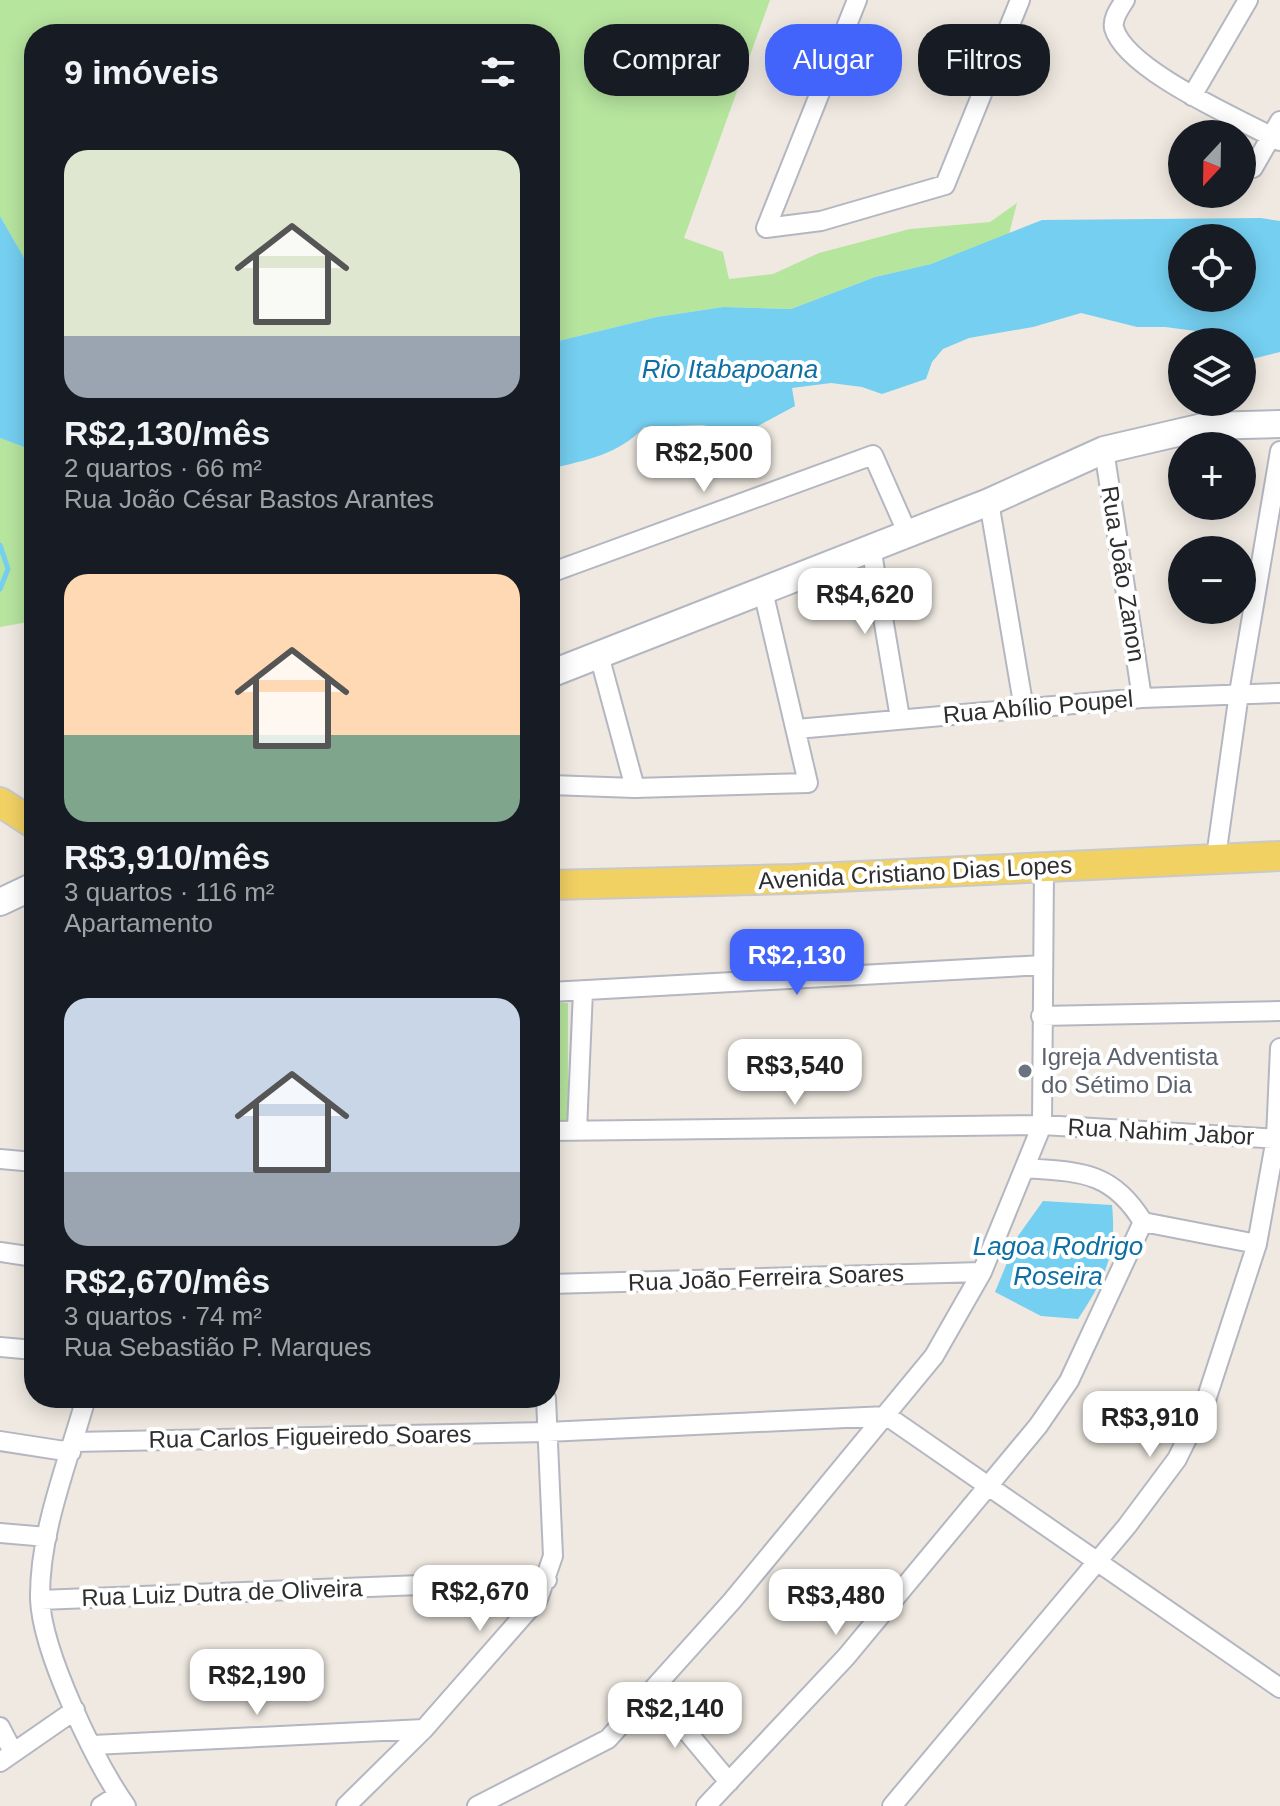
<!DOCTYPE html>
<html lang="pt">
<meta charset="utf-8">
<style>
body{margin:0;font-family:Helvetica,sans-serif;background:#242831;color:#f1f3f6;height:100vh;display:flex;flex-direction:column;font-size:30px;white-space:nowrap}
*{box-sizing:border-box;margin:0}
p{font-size:26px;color:#9ea1a6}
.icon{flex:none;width:44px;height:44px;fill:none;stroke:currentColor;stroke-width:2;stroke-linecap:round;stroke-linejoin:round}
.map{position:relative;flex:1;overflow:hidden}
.panel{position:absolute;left:24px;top:24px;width:536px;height:1384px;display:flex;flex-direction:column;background:#171b24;border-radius:32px;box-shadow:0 4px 20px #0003}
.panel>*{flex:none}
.top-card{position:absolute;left:584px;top:24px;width:576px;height:72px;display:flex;gap:16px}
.needle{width:52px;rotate:202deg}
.tools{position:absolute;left:1168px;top:120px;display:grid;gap:16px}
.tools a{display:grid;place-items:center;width:88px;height:88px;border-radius:50%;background:#171b24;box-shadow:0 4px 20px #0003;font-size:40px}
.price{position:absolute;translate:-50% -68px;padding:0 18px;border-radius:16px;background:#fff;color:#222;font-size:26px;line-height:52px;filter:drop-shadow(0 2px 4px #0008)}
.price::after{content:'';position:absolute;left:50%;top:48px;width:24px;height:18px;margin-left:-12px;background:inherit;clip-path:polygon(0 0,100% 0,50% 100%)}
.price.active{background:#4264fb;color:#fff}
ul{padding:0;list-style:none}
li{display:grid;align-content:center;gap:16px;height:424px;padding:0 40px}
li span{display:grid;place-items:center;height:248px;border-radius:24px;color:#555}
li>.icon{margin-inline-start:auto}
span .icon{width:144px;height:144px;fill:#fffc;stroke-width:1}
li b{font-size:34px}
h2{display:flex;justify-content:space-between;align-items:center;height:96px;padding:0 40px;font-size:34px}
.pill{padding:0 28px;border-radius:32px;background:#171b24;box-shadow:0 4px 20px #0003;font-size:28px;line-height:72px}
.pill.active{background:#4264fb;color:#fff}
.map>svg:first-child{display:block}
.green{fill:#b6e59e}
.water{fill:#75cff0;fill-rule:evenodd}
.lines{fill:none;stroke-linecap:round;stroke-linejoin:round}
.stream{stroke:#75cff0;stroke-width:5}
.street-casing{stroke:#b4b7c1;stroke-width:22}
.secondary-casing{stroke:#b4b7c1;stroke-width:30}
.primary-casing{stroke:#c9c9c9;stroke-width:32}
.street{stroke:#fff;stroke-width:18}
.secondary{stroke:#fff;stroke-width:26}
.primary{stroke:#f2d163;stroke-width:28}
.worship-dot{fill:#6b7280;stroke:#fff;stroke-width:3}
.labels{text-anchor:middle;stroke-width:8;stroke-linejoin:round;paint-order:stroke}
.street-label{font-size:24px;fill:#2e2e2e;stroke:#fff}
.worship-label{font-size:24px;fill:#5b616d;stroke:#fff;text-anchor:start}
.water-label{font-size:26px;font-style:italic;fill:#0d6fa3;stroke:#fff}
</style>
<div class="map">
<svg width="1280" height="1806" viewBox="0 0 1280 1806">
<rect width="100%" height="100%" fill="#efe9e1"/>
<path class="green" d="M0 0H770L684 238 723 252 729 279 773 274 819 253 910 229 990 222 1017 203 1009 234 931 264 875 277 791 309 723 307 657 317 550 343V34H34V275L0 216Z
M0 438 34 451V621L0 627Z
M550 1003H568V1124H550Z"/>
<path class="water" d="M0 216 34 275V451L0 438Z
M1261 218 1280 221V352L1252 359 1242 355V342H1220L1203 332 1165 327H1137L1081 313 1033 327 969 338 943 349 932 362 926 379 882 394 862 387 831 383 792 388 795 406 745 433 702 425 644 427C619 455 585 460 550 469V343L657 317 723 307 791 309 875 277 931 264 1042 220ZM1182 238H1242V298H1182Z
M1043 1201 1112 1205C1117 1255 1105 1278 1078 1319L1041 1316 995 1292 1018 1236Z"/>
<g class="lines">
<path class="stream" d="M0 545 8 569 0 589"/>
<defs>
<path id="street" d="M857 0 766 228 821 221 945 185 1020 0
M1125 0C1120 8 1112 18 1114 28 1126 71 1242 120 1280 141
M1192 96 1248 0
M1253 168 1280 121
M1104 450 1142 698
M989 502 1024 709
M871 547 900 718
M550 573 873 455 907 532
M599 655 635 788
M797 729 1142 698 1280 693
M550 785 635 788 808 783 763 591
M1216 857 1239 693 1280 451
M550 992 1043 965
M1041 1016 1280 1011
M577 1130 583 991
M550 1131 1042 1125 1280 1139
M0 1159 34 1162
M1025 1168C1080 1172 1112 1171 1143 1222L1257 1244
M0 1252 34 1257
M550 1284 982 1272
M0 1347 34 1350
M86 1398C68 1462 39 1532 40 1599 42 1652 95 1762 126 1806
M887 1416 1280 1688
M0 1441 71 1452
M74 1442 547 1432 887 1416
M0 1533 47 1537
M40 1600 547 1580
M653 1691 729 1782
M0 1727 13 1752
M93 1745 424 1729
M0 1762 75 1710
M101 1806 118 1795
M346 1806 424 1729 538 1599 553 1556 546 1398
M477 1806 608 1739 732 1601 934 1356 982 1272 1042 1125 1044 868
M706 1806 846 1657 1038 1426 1069 1381 1143 1222
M892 1806 1127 1526 1177 1459 1206 1400 1257 1244 1276 1138 1280 1048"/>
<path id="secondary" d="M550 674 989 502 1104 450 1207 426 1280 424
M0 902 34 886"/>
<path id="primary" d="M0 802 34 824
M550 885 794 879 1280 856"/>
</defs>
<use href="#street" class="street-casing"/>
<use href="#secondary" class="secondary-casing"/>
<use href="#primary" class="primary-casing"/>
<use href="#street" class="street"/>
<use href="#secondary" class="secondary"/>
<use href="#primary" class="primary"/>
</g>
<circle class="worship-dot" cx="1025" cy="1071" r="8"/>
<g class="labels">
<g class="street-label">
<text transform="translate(1123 574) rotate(81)" y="8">Rua João Zanon</text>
<text transform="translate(1038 707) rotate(-5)" y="8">Rua Abílio Poupel</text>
<text transform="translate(915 873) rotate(-3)" y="8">Avenida Cristiano Dias Lopes</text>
<text transform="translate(1161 1132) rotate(3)" y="8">Rua Nahim Jabor</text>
<text transform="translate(766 1278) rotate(-2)" y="8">Rua João Ferreira Soares</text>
<text transform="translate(310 1437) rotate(-1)" y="8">Rua Carlos Figueiredo Soares</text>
<text transform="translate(222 1593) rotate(-2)" y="8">Rua Luiz Dutra de Oliveira</text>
</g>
<g class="worship-label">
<text x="1041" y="1065">Igreja Adventista<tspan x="1041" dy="28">do Sétimo Dia</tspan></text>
</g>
<g class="water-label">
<text x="730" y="378">Rio Itabapoana</text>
<text x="1058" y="1255">Lagoa Rodrigo<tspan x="1058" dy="30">Roseira</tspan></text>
</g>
</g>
</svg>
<div class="tools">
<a><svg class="needle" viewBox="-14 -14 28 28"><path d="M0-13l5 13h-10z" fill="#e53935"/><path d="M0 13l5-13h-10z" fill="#9ea1a6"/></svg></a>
<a><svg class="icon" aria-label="locate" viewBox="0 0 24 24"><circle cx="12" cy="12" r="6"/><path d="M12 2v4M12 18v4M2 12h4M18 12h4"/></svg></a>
<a><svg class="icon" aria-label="layers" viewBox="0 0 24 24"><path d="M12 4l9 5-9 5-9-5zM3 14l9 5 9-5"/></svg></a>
<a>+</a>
<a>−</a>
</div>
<b class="price" style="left:704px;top:494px">R$2,500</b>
<b class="price" style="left:865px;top:636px">R$4,620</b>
<b class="price active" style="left:797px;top:997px">R$2,130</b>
<b class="price" style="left:795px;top:1107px">R$3,540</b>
<b class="price" style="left:1150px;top:1459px">R$3,910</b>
<b class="price" style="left:480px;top:1633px">R$2,670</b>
<b class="price" style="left:836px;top:1637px">R$3,480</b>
<b class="price" style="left:257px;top:1717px">R$2,190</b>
<b class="price" style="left:675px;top:1750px">R$2,140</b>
<div class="top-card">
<a class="pill">Comprar</a>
<a class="pill active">Alugar</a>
<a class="pill">Filtros</a>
</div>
<section class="panel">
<h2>9 imóveis<svg class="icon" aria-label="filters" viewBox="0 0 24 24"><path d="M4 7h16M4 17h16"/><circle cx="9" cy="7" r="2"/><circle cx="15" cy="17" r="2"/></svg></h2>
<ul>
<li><span style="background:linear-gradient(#dfe7d0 75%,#9aa5b1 0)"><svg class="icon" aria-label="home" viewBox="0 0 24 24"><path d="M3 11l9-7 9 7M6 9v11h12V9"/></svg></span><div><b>R$2,130/mês</b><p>2 quartos · 66 m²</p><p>Rua João César Bastos Arantes</p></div></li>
<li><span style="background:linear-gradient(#ffd9b3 65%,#7fa58c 0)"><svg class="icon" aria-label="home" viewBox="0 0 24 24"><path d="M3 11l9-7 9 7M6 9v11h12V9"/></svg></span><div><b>R$3,910/mês</b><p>3 quartos · 116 m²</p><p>Apartamento</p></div></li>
<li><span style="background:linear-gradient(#c9d6e8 70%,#9aa5b1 0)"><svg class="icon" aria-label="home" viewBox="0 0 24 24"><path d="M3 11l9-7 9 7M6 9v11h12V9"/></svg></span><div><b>R$2,670/mês</b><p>3 quartos · 74 m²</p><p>Rua Sebastião P. Marques</p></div></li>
</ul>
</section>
</div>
